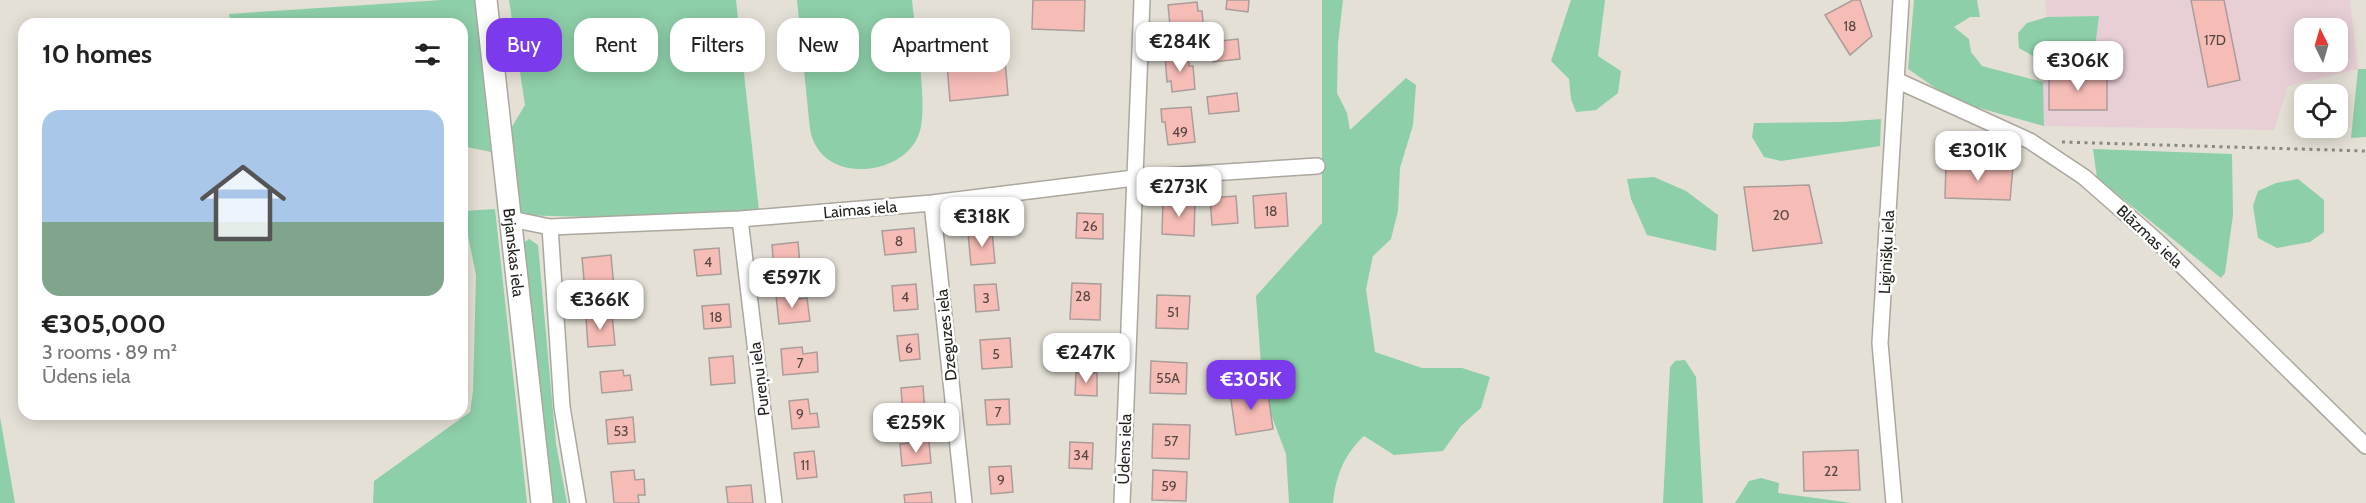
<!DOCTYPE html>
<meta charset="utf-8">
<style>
body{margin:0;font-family:Cabin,sans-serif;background:#f6f6f6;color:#222;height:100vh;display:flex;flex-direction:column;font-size:22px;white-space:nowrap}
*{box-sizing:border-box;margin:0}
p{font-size:20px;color:#767676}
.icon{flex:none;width:33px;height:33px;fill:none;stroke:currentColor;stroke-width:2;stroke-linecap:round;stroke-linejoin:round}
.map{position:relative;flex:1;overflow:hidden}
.panel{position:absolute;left:18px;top:18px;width:450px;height:402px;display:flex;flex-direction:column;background:#fff;border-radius:18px;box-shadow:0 3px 15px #0003}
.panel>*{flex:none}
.top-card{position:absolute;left:486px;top:18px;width:570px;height:54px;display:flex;gap:12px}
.needle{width:39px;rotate:355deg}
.fabs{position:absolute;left:2294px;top:18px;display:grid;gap:12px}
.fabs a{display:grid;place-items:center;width:54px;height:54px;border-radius:12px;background:#fff;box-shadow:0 3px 15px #0003;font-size:30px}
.price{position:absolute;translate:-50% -51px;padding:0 14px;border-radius:12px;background:#fff;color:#222;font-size:20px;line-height:39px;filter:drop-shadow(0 2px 3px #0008)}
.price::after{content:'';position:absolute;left:50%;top:36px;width:18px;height:14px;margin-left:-9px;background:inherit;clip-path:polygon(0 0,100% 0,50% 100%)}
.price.selected{background:#7c3aed;color:#fff}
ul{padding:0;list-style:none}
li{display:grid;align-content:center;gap:12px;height:318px;padding:0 24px}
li+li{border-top:2px solid #e0e0e0}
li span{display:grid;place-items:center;height:186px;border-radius:18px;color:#555}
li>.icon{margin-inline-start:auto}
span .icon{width:108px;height:108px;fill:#fffc;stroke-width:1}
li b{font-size:26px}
h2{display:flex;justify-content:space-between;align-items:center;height:72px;padding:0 24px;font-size:26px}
.chip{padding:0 21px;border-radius:18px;background:#fff;box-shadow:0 3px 15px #0003;font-size:21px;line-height:54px}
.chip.selected{background:#7c3aed;color:#fff}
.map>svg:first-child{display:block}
.industrial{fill:#e8cfd6;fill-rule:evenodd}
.green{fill:#8dcfa8}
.building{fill:#f6bcb6;stroke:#a99d9b;stroke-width:1.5}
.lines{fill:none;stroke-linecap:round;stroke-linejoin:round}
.street-casing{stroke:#aba79e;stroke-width:18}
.secondary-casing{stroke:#aba79e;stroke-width:24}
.path{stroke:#89877f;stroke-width:3;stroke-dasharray:3 4.5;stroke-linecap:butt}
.street{stroke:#fff;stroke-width:15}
.secondary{stroke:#fff;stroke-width:21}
.labels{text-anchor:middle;stroke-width:5;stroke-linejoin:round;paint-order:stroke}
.number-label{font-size:14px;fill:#564642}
.street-label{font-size:16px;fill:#201f1b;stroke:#fff}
</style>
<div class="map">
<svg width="2366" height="503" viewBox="0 0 2366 503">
<rect width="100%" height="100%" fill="#e4e0d6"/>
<path class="industrial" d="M2045 0H2350L2358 69 2288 86 2274 130 2044 126 2042 61 2094 56 2098 16 2047 17ZM2304 28H2337V62H2304Z"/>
<path class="green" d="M442 0H475L491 152 462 146V24H231L229 14Z
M509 0H736L759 211 585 217 519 215 510 130 525 105Z
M797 0H912C915 32 929 106 919 134 905 173 837 183 816 146 811 138 810 129 809 120Z
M1322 0H1343L1338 43 1337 93 1347 113 1350 130 1406 78 1416 85 1413 125 1400 168 1398 211 1391 239 1373 256 1366 289 1375 352 1422 368H1462L1490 377 1481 408 1461 426 1443 451 1394 455 1364 436C1344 455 1336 475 1333 503H1289L1286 454 1263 393 1256 296 1322 223Z
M1571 0H1605L1598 56 1621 71 1618 93 1596 110 1576 112 1571 99 1569 79 1551 61Z
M1914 0H1977L1980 17H1970L1954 27 1969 39 1971 52 1982 66 2043 82 2044 126 1954 101 1908 69Z
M2099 16 2094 56 2042 61 2019 48 2018 33 2027 23 2047 17Z
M2358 69H2366V137L2351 138Z
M1881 119 1880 146 1781 161 1764 157 1752 137 1754 123 1841 122Z
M2093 149 2232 154 2233 215 2225 273 2221 278 2097 178Z
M1654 177 1686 191 1718 215 1716 251 1647 235 1631 199 1627 179Z
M2298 179 2324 200V232L2310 242 2277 248 2258 238 2253 206 2258 191 2276 183Z
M495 209 527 503H373L374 481 470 412 473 391 476 275 463 211Z
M529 239 538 245 556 444 567 503H550L523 243Z
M1685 360 1696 377 1703 503H1663L1670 367 1675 361Z
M0 417 15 503H0Z
M1761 478 1779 483 1778 493 1852 503H1735L1749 481Z"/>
<path class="building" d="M1033 0H1085L1084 31 1032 29Z
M1227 0H1249L1248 12 1226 9Z
M1853 0H1860L1872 36 1850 55 1825 15Z
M2191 0H2224L2240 80 2208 87Z
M1197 2 1198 11H1202L1204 32 1171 35 1168 5Z
M1238 39 1240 59 1213 62 1211 42Z
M1188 54 1189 66H1193L1195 89 1172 92 1171 81 1167 82 1165 56Z
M1005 60 1008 95 950 101 947 65Z
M2049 75H2107V110H2049Z
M1237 93 1239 111 1209 114 1207 97Z
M1191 107 1195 142 1168 145 1165 122H1162L1161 109Z
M1946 163 2013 167 2010 200 1945 198Z
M1809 185 1822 243 1753 251 1744 187Z
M1286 193 1288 226 1255 228 1253 196Z
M1236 196 1238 223 1212 225 1210 198Z
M1163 200 1195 201 1194 236 1162 234Z
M1077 213 1103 214V239L1076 238Z
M914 228 916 252 885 255 882 231Z
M992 231 995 263 971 265 968 233Z
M798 242 800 265 774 268 772 245Z
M719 248 721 274 697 276 694 250Z
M611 255 614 289 585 291 582 258Z
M1072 283 1101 284 1100 320 1070 319Z
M916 284 918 309 894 311 892 286Z
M996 284 999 310 976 312 974 285Z
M797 293 798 299 807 298 810 321 779 324 776 295Z
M1157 295 1190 296 1188 329 1156 328Z
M729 304 731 327 704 329 702 306Z
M612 314 615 345 588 347 586 317Z
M918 334 920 359 900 361 897 336Z
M1010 338 1012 367 982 369 980 340Z
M802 347 803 354 817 352 818 372 783 375 781 349Z
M733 356 735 383 711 385 709 358Z
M1151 361 1187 363 1186 394 1150 393Z
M623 370 624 376 630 375 632 390 602 393 600 372Z
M1076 373H1097V396L1075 395Z
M923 386 925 414 903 416 901 388Z
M1267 387 1273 429 1236 435 1230 393Z
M808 399 810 414 817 413 819 427 792 429 789 401Z
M1009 399 1010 424 987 425 985 400Z
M633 417 635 442 608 444 606 420Z
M1153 424 1190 425 1189 459 1152 458Z
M929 441 931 463 902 466 900 444Z
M1070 442 1093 443 1092 469 1069 468Z
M1858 450 1860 490 1804 491 1803 452Z
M814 451 817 477 797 479 794 453Z
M1011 466 1013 492 991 494 989 467Z
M634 470 635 480 644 479 645 495H638L639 503H614L611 472Z
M1153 470 1187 472 1186 501 1152 500Z
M751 485 753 503H728L726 487Z
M931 492 932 503H905L904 495Z"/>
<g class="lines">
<defs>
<path id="street" d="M1896 80 2030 141 2084 177 2158 242 2366 446
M932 203 964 503
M511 219 550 227 740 219 932 203 1134 178 1317 166
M740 219 774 503
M550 227 562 407 578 503
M1122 503 1142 0
M1894 503 1880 343 1901 0"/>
<g id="secondary">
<path id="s1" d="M486 0 542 503"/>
</g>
</defs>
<use href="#street" class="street-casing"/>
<use href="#secondary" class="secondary-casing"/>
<path class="path" d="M2062 142 2366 151"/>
<use href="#street" class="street"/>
<use href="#secondary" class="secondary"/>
</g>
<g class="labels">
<g class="number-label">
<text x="1850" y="31">18</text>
<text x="2215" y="45">17D</text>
<text x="1180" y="137">49</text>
<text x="1271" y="216">18</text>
<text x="1781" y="220">20</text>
<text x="1090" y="231">26</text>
<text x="899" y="246">8</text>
<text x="708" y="267">4</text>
<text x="1083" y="301">28</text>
<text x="905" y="302">4</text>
<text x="986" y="303">3</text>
<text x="1173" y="317">51</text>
<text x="716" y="322">18</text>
<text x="909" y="353">6</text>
<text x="996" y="359">5</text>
<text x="800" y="368">7</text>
<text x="1168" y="383">55A</text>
<text x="998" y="417">7</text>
<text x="800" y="419">9</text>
<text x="621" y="436">53</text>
<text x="1171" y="446">57</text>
<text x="1081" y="460">34</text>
<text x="805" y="470">11</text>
<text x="1831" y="476">22</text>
<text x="1001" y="485">9</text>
<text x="1169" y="491">59</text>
</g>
<g class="street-label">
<text transform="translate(860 209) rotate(-5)" y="6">Laimas iela</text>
<text transform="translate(2150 236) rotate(43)" y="6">Blāzmas iela</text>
<text dy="6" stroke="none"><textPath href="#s1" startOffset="254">Brjanskas iela</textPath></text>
<text transform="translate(1886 252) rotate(-87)" y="6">Liginišķu iela</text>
<text transform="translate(946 335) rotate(-96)" y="6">Dzeguzes iela</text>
<text transform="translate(759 379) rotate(-97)" y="6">Pureņu iela</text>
<text transform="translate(1124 449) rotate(-88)" y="6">Ūdens iela</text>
</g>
</g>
</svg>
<div class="fabs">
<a><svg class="needle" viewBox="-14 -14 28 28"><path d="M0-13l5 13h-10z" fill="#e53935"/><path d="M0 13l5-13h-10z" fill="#767676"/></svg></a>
<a><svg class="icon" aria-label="locate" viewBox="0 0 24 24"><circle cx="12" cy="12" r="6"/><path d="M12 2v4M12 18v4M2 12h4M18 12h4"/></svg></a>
</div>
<b class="price" style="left:1180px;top:73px">€284K</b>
<b class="price" style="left:2078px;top:92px">€306K</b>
<b class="price" style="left:1978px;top:182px">€301K</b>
<b class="price" style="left:1179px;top:218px">€273K</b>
<b class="price" style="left:982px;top:248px">€318K</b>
<b class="price" style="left:792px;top:309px">€597K</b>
<b class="price" style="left:600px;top:331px">€366K</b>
<b class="price" style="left:1086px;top:384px">€247K</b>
<b class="price selected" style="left:1251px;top:411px">€305K</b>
<b class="price" style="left:916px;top:454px">€259K</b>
<div class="top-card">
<a class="chip selected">Buy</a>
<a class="chip">Rent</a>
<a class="chip">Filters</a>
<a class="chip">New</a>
<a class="chip">Apartment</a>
</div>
<section class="panel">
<h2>10 homes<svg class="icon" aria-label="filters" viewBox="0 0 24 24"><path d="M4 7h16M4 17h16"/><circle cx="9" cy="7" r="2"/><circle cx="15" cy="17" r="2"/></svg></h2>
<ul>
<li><span style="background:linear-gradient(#a9c7e8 60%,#7fa58c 0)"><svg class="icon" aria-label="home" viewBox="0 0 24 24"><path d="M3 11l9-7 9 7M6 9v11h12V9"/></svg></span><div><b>€305,000</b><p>3 rooms · 89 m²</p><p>Ūdens iela</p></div></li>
</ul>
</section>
</div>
